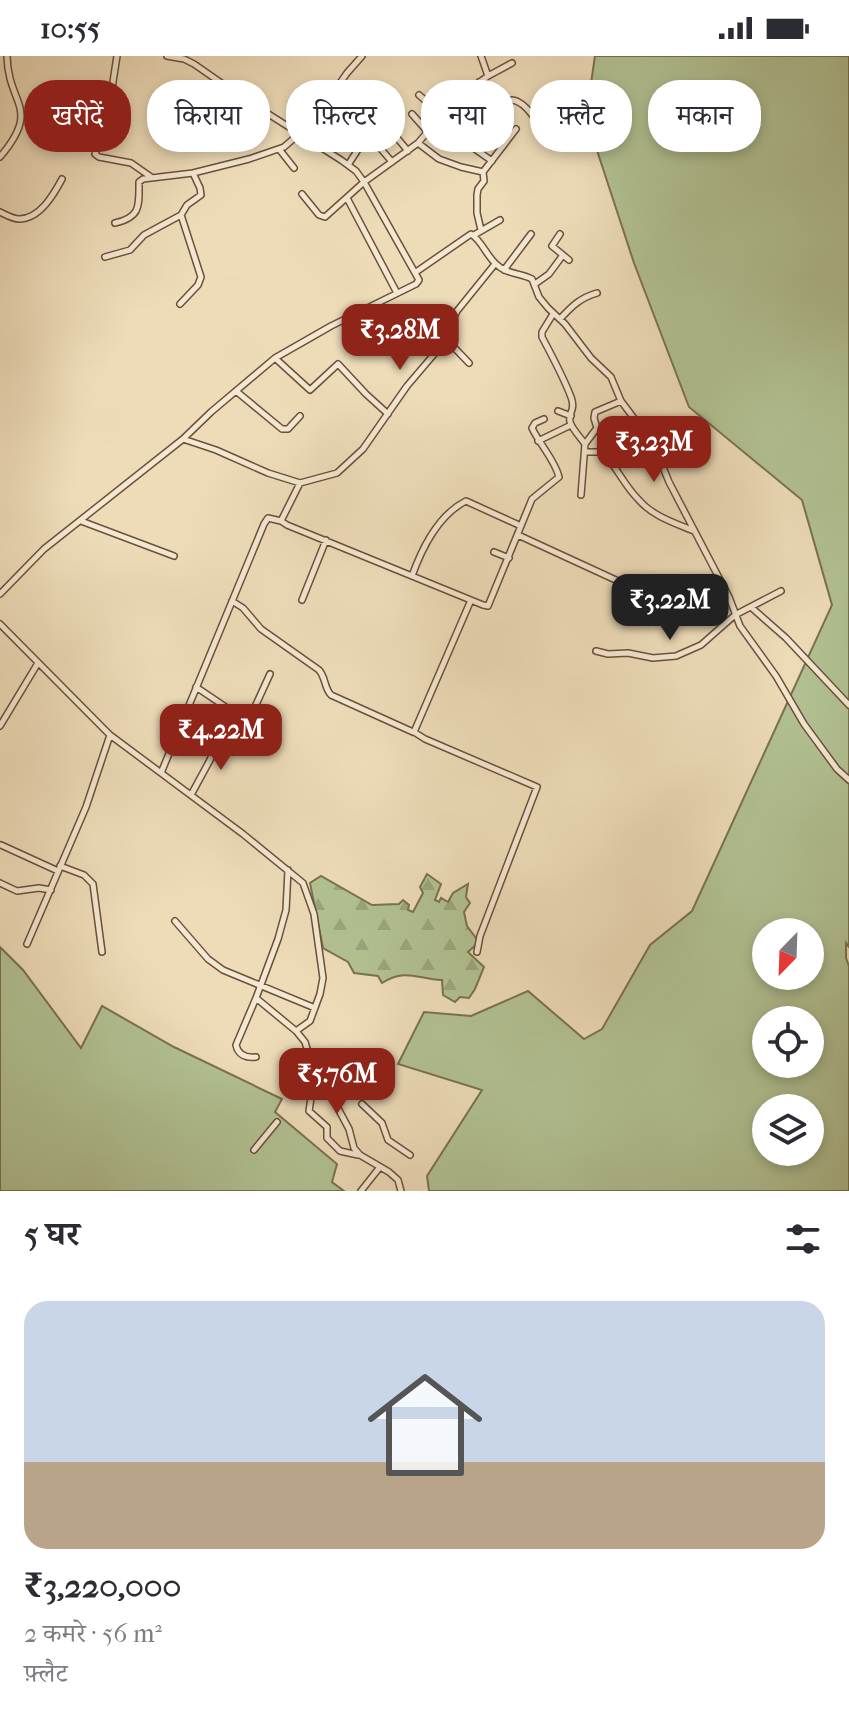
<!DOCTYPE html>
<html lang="hi">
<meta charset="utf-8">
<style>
body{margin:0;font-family:"IM FELL French Canon","Noto Serif Devanagari",serif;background:#f7f7f7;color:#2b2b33;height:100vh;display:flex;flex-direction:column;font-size:30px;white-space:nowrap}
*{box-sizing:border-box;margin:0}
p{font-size:26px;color:#7c7c81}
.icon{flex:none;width:44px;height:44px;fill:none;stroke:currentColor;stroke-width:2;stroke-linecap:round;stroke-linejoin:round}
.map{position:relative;height:1135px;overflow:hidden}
.details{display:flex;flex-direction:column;background:#fff;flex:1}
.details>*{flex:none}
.guide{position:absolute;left:24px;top:24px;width:802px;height:72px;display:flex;gap:16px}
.needle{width:52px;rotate:203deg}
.controls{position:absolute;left:752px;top:862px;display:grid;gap:16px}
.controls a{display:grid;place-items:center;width:72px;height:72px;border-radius:50%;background:#fff;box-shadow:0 4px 12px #0003;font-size:40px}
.price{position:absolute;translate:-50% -68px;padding:0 18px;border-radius:16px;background:#8f2418;color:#fff;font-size:26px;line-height:52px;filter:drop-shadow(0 2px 4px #0008)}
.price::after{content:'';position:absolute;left:50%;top:48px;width:24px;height:18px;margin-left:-12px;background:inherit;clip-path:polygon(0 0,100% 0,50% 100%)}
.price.on{background:#222;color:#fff}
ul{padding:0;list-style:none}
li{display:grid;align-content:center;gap:16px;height:424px;padding:0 24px}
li+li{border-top:2px solid #e1e1e2}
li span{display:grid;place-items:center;height:248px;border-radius:24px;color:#555}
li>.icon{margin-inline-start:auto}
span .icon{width:144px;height:144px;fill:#fffc;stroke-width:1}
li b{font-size:34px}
h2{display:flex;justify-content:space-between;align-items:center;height:96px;padding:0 24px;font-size:34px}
.tag{padding:0 28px;border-radius:32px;background:#fff;box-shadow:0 4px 12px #0003;font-size:28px;line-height:72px}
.tag.on{background:#8f2418;color:#fff}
.status{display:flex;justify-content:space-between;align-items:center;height:56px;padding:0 40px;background:#fff;direction:ltr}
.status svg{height:22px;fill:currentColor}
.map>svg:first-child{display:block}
.green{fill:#b2c294;stroke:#7a7250;stroke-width:2;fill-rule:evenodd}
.forest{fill:url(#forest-firs);stroke:#7a7250;stroke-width:2}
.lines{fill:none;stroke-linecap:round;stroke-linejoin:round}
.street-casing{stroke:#6c5038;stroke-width:8}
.street{stroke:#f4e8d2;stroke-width:5}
</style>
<div class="status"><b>10:55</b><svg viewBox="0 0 49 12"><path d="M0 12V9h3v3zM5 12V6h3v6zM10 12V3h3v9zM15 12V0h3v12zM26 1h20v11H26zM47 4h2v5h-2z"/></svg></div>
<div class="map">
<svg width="849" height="1135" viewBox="0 0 849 1135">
<defs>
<pattern id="forest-firs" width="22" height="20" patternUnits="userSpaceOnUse" patternTransform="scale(2)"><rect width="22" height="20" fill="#b2c294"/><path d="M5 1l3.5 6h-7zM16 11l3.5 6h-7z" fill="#9aa67e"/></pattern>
</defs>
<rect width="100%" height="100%" fill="#eedcb9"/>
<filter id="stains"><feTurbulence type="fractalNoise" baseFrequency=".0025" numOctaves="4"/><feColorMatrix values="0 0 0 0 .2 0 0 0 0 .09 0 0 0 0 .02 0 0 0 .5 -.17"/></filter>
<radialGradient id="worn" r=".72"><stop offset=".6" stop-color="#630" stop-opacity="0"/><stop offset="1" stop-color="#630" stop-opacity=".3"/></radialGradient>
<path class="green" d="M595 0H849V891L846 887V902L849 910V1135H429L427 1120 482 1034 398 1008 424 956 471 960 528 935 584 983 602 973 650 889 692 855 832 549 802 444 689 351 634 207 586 61ZM766 876H810V920H766ZM766 964H810V1008H766ZM766 1052H810V1096H766Z
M0 891 23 914 81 992 102 950 174 991 282 1043 275 1056 337 1108 332 1126 344 1135H0Z"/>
<path class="forest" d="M427 818 441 828 435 844 439 846 441 842 448 846 453 837 468 828 466 841 470 847 464 856 467 870 479 886 468 896 484 911 475 933 469 942 460 941 455 946 443 939 442 924C417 923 406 912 382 927L378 920 354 917 348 906 323 892 310 827 321 820 372 849 399 848 403 844 409 849 408 854 413 856 423 837 420 831Z"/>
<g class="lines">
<defs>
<path id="street" d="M117 0 110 45 95 98 99 101 131 107 151 121
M481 0 488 20
M479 26 499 45C504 46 508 44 512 44 528 45 545 78 552 90
M419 39 441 58
M531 56 544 50
M377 58 408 95
M412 58 427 75
M303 80 347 17 362 0
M370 80 392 106
M418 87 439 103 461 111 483 116
M279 93 294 112
M475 93 492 105
M0 101C42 51 8 50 7 0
M348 109 359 92
M302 138 319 159 325 161 364 126 418 87 455 44 488 20 512 7
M347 142 397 237
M0 156C6 159 13 163 19 163 40 163 54 138 62 123
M115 167C141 161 139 150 139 126L143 123 193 117 249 103 284 91 299 78
M481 174 477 157V139L478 133 484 125 483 116 516 73
M560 178 552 190 569 204
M474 179 500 164
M105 201 130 194 144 179 181 159 187 149 201 139 200 132 193 117
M495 208 457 255 436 296 407 330 363 393 337 417 300 427 281 465 287 469 483 549 488 550 532 443 559 421C555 404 540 389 532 372L535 367 544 363
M504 214 531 178
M416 216 471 178C482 185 486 199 496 208 506 218 520 217 532 223L539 241 548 252 565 268 591 302 611 321 621 345 654 389 669 426 729 541 740 570 776 620 804 668 837 713 849 724
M535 228 549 218 563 199
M180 248 198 229 201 221 181 159
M361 255 399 270
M553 258 542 276V281C552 300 563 320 571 341 576 354 568 357 570 366 572 373 581 382 585 388L581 439
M560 263C572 250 580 242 597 237
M445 282 469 307
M275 302 310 334 338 308 366 338 388 358
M236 335 282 373H288L300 360
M558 355 571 360
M183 383 216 394 268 417 300 427
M538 385 571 369
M585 388 597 372 594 362 595 356 621 345
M585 396H603C616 410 624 429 638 443 652 460 675 467 694 475
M615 411 654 389
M81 465 174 500
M518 479 631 531
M494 496 509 502
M412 520C422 492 438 459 466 445L521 470
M0 538 44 493 183 383 211 356 275 302 331 270 416 228 419 224 364 126 356 115 341 104 240 40 194 8 184 3 167 0
M302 544 326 484
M471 544 414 676 425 683 537 731 480 880 477 896
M232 545 243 552 261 573 319 614C326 622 324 632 331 639L413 676
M752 552 786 582 849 649
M0 568 110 679 243 778 303 827 314 858 323 922 320 938 310 965 296 975
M596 595 608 598 628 597 653 602 676 600 701 589 735 559 781 535
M196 631 248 666 270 618
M0 670 38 607
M161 717 264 468 268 462 281 465
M191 739 210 704 220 679
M1 789 58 815
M60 810 84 819 93 828 102 896
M288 814 286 854 278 883 256 942 296 975 305 986 308 996 322 1013 328 1024 333 1043 349 1073 354 1092 360 1099 389 1116 398 1124 401 1135
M0 827 17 835 39 832 51 834
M175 865 208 903 223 914 315 952
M27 888 86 751 110 679
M256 942 236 989C238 999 246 1002 256 1001
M322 1013C325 1011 330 1006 334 1005 343 1002 373 1010 383 1013
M311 1042 309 1055 327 1071V1082L340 1095 358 1099
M362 1048 382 1067 388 1084 410 1099
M254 1094 277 1066
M361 1135 380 1111"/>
</defs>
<use href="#street" class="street-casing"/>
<use href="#street" class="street"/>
</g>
<rect width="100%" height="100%" filter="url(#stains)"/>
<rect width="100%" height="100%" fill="url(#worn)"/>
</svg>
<div class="controls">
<a><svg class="needle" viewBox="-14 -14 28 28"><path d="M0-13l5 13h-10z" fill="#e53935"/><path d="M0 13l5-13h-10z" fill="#7c7c81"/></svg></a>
<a><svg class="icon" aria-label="locate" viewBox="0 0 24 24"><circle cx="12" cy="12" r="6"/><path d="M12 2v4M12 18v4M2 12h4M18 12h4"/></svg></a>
<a><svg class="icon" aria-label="layers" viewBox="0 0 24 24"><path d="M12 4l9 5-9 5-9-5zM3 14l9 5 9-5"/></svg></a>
</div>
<b class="price" style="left:400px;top:316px">₹3.28M</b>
<b class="price" style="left:654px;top:428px">₹3.23M</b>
<b class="price on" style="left:670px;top:586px">₹3.22M</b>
<b class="price" style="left:221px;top:716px">₹4.22M</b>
<b class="price" style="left:337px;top:1060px">₹5.76M</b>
<div class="guide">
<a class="tag on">खरीदें</a>
<a class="tag">किराया</a>
<a class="tag">फ़िल्टर</a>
<a class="tag">नया</a>
<a class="tag">फ़्लैट</a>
<a class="tag">मकान</a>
</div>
</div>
<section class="details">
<h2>5 घर<svg class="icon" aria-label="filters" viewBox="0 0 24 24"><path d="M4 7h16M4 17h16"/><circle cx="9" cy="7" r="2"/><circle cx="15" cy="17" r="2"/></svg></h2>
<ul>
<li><span style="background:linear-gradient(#c9d6e8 65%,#b9a48a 0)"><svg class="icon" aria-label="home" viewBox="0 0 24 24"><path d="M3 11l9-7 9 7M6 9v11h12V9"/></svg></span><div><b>₹3,220,000</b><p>2 कमरे · 56 m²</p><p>फ़्लैट</p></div></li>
</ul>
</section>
